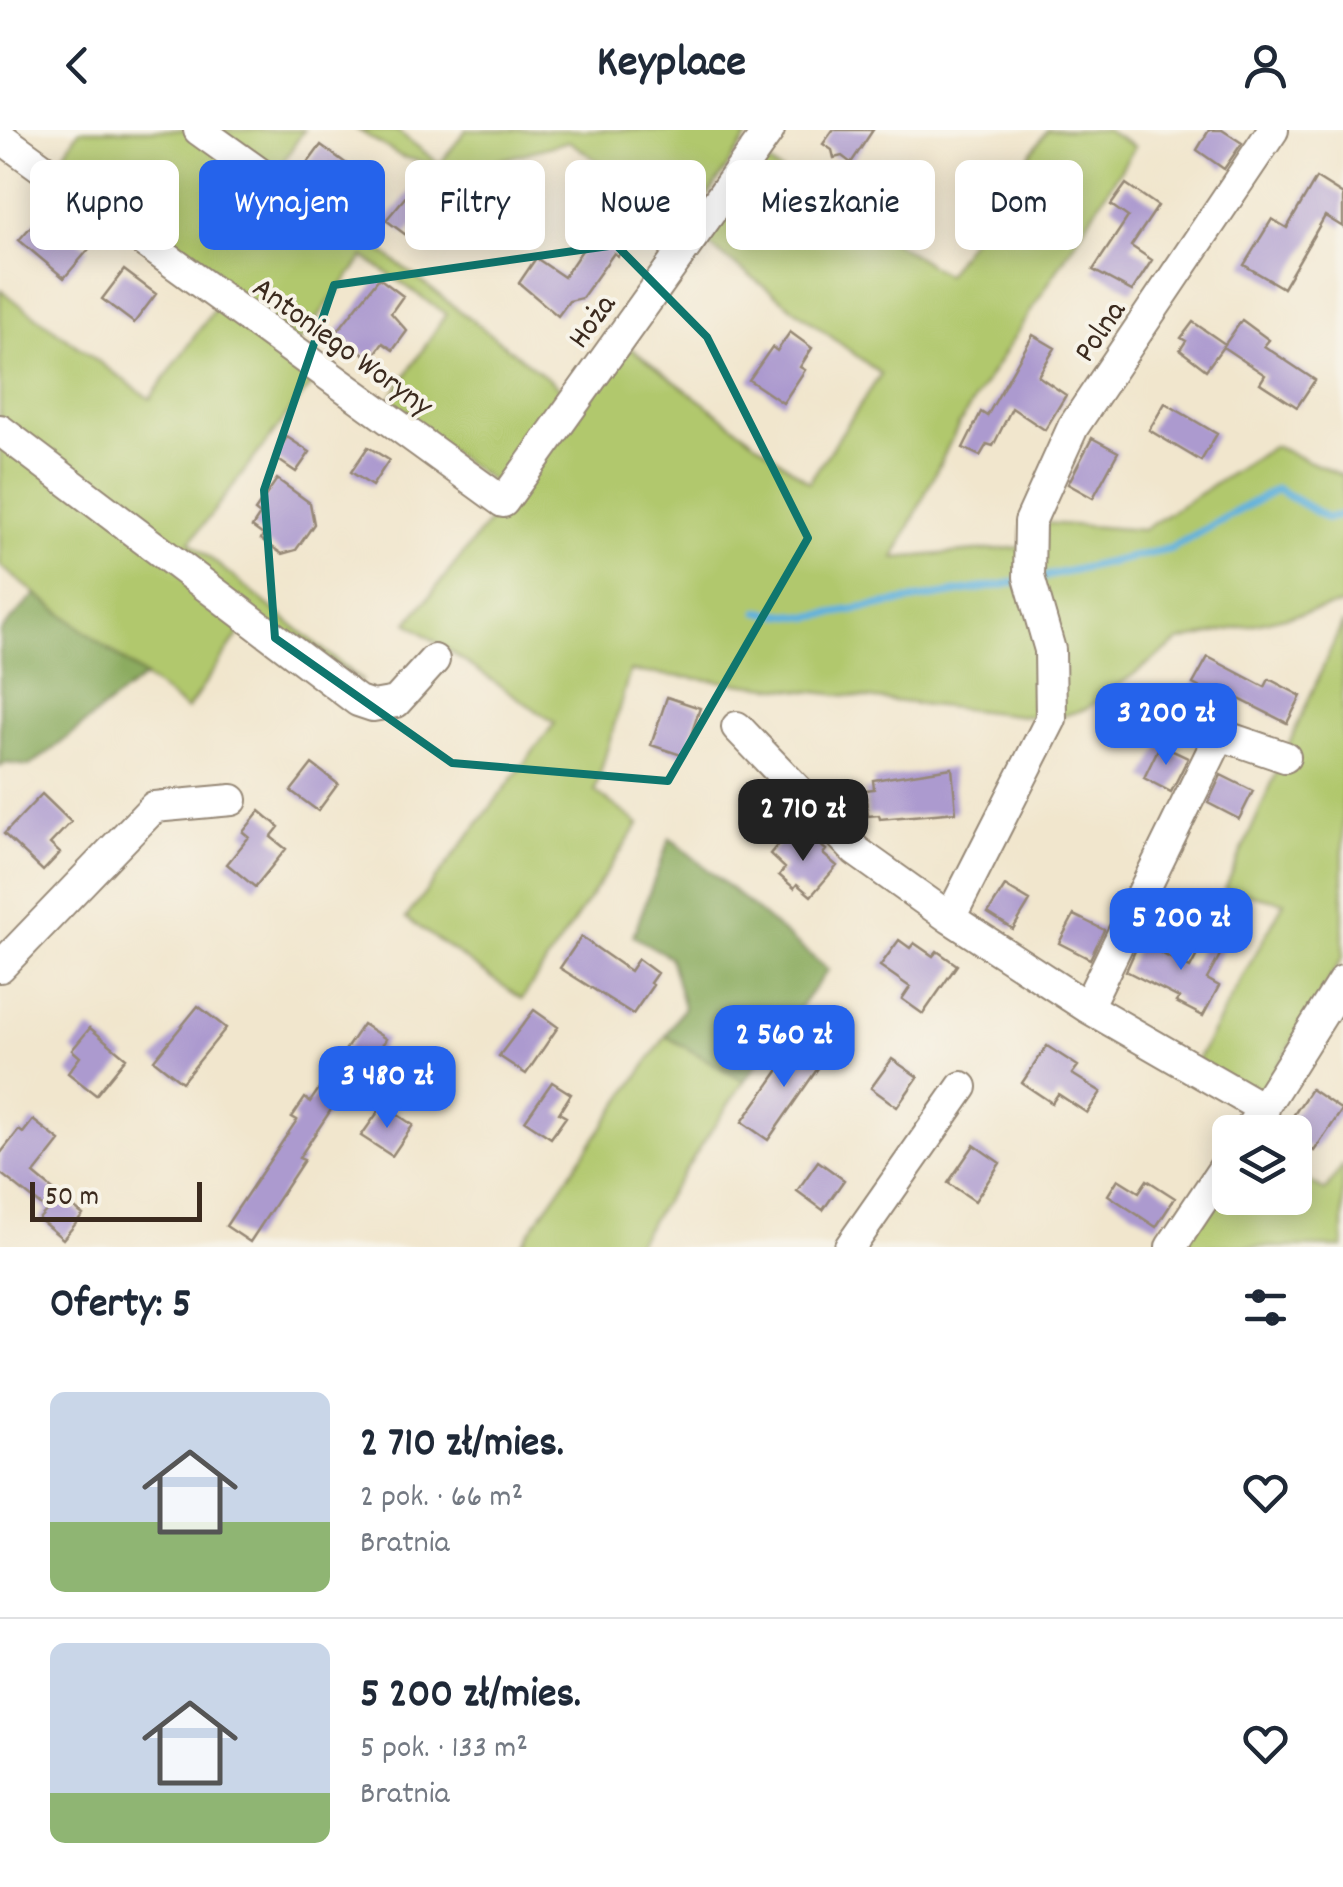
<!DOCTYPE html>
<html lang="pl">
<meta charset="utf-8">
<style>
body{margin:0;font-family:Dekko,sans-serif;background:#f6f6f7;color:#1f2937;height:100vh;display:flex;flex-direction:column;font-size:38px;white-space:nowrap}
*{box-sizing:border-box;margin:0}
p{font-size:32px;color:#747a83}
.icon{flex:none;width:55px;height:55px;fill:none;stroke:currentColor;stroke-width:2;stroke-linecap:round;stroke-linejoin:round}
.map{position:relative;height:1117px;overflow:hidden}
.side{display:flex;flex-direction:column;background:#fff;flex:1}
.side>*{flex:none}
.hud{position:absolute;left:30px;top:30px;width:1285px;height:90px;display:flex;gap:20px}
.fabs{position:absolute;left:1212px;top:985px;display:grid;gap:20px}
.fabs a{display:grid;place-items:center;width:100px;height:100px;border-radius:15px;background:#fff;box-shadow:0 5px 25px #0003;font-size:50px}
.scale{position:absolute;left:30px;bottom:25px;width:172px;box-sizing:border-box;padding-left:10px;border:5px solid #3b2a1e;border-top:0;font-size:28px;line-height:35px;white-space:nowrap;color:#3b2a1e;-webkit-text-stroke:8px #f7f3e8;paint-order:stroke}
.price{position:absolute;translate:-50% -85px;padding:0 22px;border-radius:20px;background:#2563eb;color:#fff;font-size:32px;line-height:65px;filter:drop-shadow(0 2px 5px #0008)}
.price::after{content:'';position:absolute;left:50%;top:60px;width:30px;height:22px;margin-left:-15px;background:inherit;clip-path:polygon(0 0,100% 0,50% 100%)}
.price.selected{background:#222;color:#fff}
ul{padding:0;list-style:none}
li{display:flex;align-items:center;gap:30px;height:250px;padding:0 50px}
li+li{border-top:2px solid #e0e1e3}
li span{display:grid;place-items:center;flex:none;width:280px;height:200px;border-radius:15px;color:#555}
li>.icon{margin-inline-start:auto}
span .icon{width:120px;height:120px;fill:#fffc;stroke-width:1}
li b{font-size:42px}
h2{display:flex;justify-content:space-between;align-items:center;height:120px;padding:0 50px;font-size:42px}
.pill{padding:0 35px;border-radius:15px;background:#fff;box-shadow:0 5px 25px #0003;font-size:35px;line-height:90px}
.pill.selected{background:#2563eb;color:#fff}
header{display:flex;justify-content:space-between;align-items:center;height:130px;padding:0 50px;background:#fff;font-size:45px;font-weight:800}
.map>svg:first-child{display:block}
.green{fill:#b1c86d;stroke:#767946;stroke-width:2.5}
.forest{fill:#8cac60;stroke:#646b3f;stroke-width:2.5}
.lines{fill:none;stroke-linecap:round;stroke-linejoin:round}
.stream{stroke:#62b2dd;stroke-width:8}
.building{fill:#ac9acf}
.minor-casing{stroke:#968876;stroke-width:34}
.minor{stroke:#fff;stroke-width:30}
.marked{fill:none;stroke:#0f766e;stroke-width:8;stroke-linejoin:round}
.labels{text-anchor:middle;stroke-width:8;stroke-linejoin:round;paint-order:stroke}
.street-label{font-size:32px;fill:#3b2a1e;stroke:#f7f3e8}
</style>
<header><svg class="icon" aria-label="back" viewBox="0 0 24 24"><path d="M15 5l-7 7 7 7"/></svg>Keyplace<svg class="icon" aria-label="person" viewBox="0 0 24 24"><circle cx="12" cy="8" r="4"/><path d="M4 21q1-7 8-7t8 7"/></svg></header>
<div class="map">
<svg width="1343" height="1117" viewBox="0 0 1343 1117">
<rect width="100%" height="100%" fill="#f7f3e8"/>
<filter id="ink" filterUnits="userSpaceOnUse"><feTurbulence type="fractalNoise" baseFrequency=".01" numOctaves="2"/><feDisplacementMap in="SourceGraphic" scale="20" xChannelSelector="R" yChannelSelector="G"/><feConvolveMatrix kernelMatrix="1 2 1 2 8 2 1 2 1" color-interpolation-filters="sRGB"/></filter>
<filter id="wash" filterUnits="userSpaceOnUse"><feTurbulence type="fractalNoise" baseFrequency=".0048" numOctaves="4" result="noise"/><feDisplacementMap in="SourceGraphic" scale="40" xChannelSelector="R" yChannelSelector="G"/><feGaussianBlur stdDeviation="2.25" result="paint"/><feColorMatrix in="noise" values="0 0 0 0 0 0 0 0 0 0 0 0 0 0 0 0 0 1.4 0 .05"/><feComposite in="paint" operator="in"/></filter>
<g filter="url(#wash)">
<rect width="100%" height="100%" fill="#f1e6cd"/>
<path class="green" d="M79 0H304L277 41 563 260 500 357 386 276 446 184 364 127 298 213 57 36Z
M358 0H396L440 34 466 0H752L688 95 569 11 461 41 402 27Z
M1047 0H1106L1135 17 959 294 894 428 1024 417 1030 392 1143 400 1274 316 1343 346V474L1179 511 1086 579 1051 589 630 541 595 661 639 694 522 869 406 788 555 593 408 493 629 217 809 352 881 244 702 110 760 28 946 145Z
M0 160 150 269 217 175 315 249 190 412 363 552 251 486 187 580 0 436Z
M1343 492V827L1259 970 1197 930 1284 772 1225 759Z
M666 906 744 951 634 1117H519Z
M1343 1035V1117H1182L1230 1046V1068H1295V1043L1325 1061Z"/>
<path class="forest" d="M36 464 145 547C104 575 70 609 29 636L6 633 0 637V502Z
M670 708 828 840 744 951 666 906 684 877 670 827 633 806Z"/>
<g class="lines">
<path class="stream" d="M1039 448 1170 419 1277 359 1327 388 1343 385
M759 482 810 487 1025 451"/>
</g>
<g id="blocks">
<path class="building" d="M833 0H873L851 33 842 26 834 28 832 20 823 14Z
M1209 0H1222L1242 13 1224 39 1197 20Z
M321 15 355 40 338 63 304 38Z
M429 39 494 87 472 116 424 81 406 105 386 90Z
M1316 48 1343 65V97L1325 86 1283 158 1244 135 1272 89 1287 98Z
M1126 54 1158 76 1131 116 1152 130 1132 161 1093 140 1128 87 1111 75Z
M612 65 660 95 647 113 634 103 618 126 614 123 582 168 569 171 558 186 519 153 536 128 564 147 591 107 601 91 596 88Z
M40 86 46 91 50 86 89 119 64 148 19 110Z
M124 140 156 164 134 193 102 169Z
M379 148 403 166 391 183 407 201 393 220 383 213 371 229 336 203Z
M1242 190 1269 210 1264 216 1315 250 1297 277 1260 253 1265 245 1223 217Z
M1193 192 1225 214 1206 240 1180 220 1186 211 1181 208Z
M790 202 812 218 800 237 805 240 783 273 749 250 772 217 777 221Z
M1033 205 1055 218 1038 246 1066 265 1045 300 1012 278 993 316 987 314 980 326 963 318 981 282 987 286Z
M1165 273 1217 304 1201 331 1149 300Z
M287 307 310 322 296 342 274 327Z
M1092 308 1118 322 1093 368 1068 354Z
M368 317 389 330 372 356 351 342Z
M277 349 310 373 314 394 296 420 282 424 261 409 263 405 252 397 260 385 255 381Z
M1208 527 1265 557 1269 549 1301 566 1287 593 1229 564 1225 571 1193 554Z
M667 567 700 578 684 626 651 615Z
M1160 615 1188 628 1171 662 1144 648Z
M312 634 338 654 318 681 291 661Z
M952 638 956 682 880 689 879 685 868 686 865 660 874 659 873 650Z
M1221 645 1253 661 1239 689 1208 673Z
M42 664 71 692 50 714 60 723 43 741 4 704Z
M260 681 279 697 271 707 286 719 255 757 227 734 249 707 243 702Z
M787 704 803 717 811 707 826 720 823 724 837 736 811 766 797 754 794 758 779 745 785 738 770 724Z
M1005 756 1030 771 1013 799 988 783Z
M1074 785 1104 800 1090 829 1059 813Z
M1209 802 1227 812 1207 849 1219 856 1203 886 1176 872 1179 868 1126 841 1139 812 1190 838Z
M581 807 630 841 638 829 657 843 650 853 653 855 633 884 560 838Z
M899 810 910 818 914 813 933 826 937 821 957 835 923 884 902 869 910 857 880 836Z
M198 876 226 898 182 952 154 930Z
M534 880 558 897 526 944 499 926Z
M363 894 386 909 375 927 378 929 355 963 346 957 299 1028 304 1030 250 1112 226 1096 297 990 292 987 305 968 310 972Z
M90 898 126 928 96 965 68 943 80 927 72 920Z
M800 910 825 928 768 1010 742 992Z
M1047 916 1078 936 1072 944 1101 962 1087 983 1058 964 1052 973 1022 953Z
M892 929 918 947 897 977 871 958Z
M552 952 571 964 559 983 566 987 551 1008 525 991Z
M1311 959 1342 980 1314 1021 1295 1009V1002L1283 1001Z
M383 975 413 995 392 1026 361 1006Z
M33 990 60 1011 34 1044 83 1085 63 1109 39 1089 47 1080 0 1043V1024L19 1000 23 1003Z
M974 1015 1000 1033 975 1071 948 1053Z
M818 1031 844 1050 823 1080 797 1061Z
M1118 1049 1139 1062 1147 1050 1175 1068 1156 1097 1108 1065Z"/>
</g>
</g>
<g filter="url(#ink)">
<use href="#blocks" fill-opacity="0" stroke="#968876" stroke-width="2.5"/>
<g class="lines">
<defs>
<path id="minor" d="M199 0 340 101
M0 7 503 372 769 0
M0 300 358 571 373 576 396 572 434 530
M1159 584 1285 627
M737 597 856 721 950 788 1087 877 1264 979
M950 788 1051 589 1050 520 1029 447 1030 392 1073 297 1273 0
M0 837 154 677 232 670
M1087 877 1220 605
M1248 1002 1343 851
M850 1117 962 957
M1171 1117 1230 1029"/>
</defs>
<use href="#minor" class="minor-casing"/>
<use href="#minor" class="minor"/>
</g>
</g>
<path class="marked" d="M616 115 707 207 808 408 668 651 452 633 275 508 264 360 334 155Z"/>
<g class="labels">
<g class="street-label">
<text transform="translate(590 190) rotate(-54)" y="11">Hoża</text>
<text transform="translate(1098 200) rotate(-56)" y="11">Polna</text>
<text transform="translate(344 215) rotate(36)" y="11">Antoniego Woryny</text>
</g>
</g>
</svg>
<div class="fabs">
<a><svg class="icon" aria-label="layers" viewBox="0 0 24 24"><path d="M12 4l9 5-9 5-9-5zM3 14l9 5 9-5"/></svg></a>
</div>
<div class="scale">50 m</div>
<b class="price" style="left:1166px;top:638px">3 200 zł</b>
<b class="price selected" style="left:803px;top:734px">2 710 zł</b>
<b class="price" style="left:1181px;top:843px">5 200 zł</b>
<b class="price" style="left:784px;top:960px">2 560 zł</b>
<b class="price" style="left:387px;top:1001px">3 480 zł</b>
<div class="hud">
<a class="pill">Kupno</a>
<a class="pill selected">Wynajem</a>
<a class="pill">Filtry</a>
<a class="pill">Nowe</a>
<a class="pill">Mieszkanie</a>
<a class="pill">Dom</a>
</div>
</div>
<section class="side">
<h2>Oferty: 5<svg class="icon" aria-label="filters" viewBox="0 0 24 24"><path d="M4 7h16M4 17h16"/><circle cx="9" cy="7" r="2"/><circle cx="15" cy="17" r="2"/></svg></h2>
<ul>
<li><span style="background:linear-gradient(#c9d6e8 65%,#8fb573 0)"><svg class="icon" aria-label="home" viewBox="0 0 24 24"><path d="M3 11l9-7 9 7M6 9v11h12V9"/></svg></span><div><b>2 710 zł/mies.</b><p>2 pok. · 66 m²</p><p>Bratnia</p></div><svg class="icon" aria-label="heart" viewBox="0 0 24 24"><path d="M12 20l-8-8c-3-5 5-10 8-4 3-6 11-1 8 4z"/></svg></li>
<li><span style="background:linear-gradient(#c9d6e8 75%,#8fb573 0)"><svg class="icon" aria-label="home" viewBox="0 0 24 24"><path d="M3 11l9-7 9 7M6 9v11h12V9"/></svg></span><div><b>5 200 zł/mies.</b><p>5 pok. · 133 m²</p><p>Bratnia</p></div><svg class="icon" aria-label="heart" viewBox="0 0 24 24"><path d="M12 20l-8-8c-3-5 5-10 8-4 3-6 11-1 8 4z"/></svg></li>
</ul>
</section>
